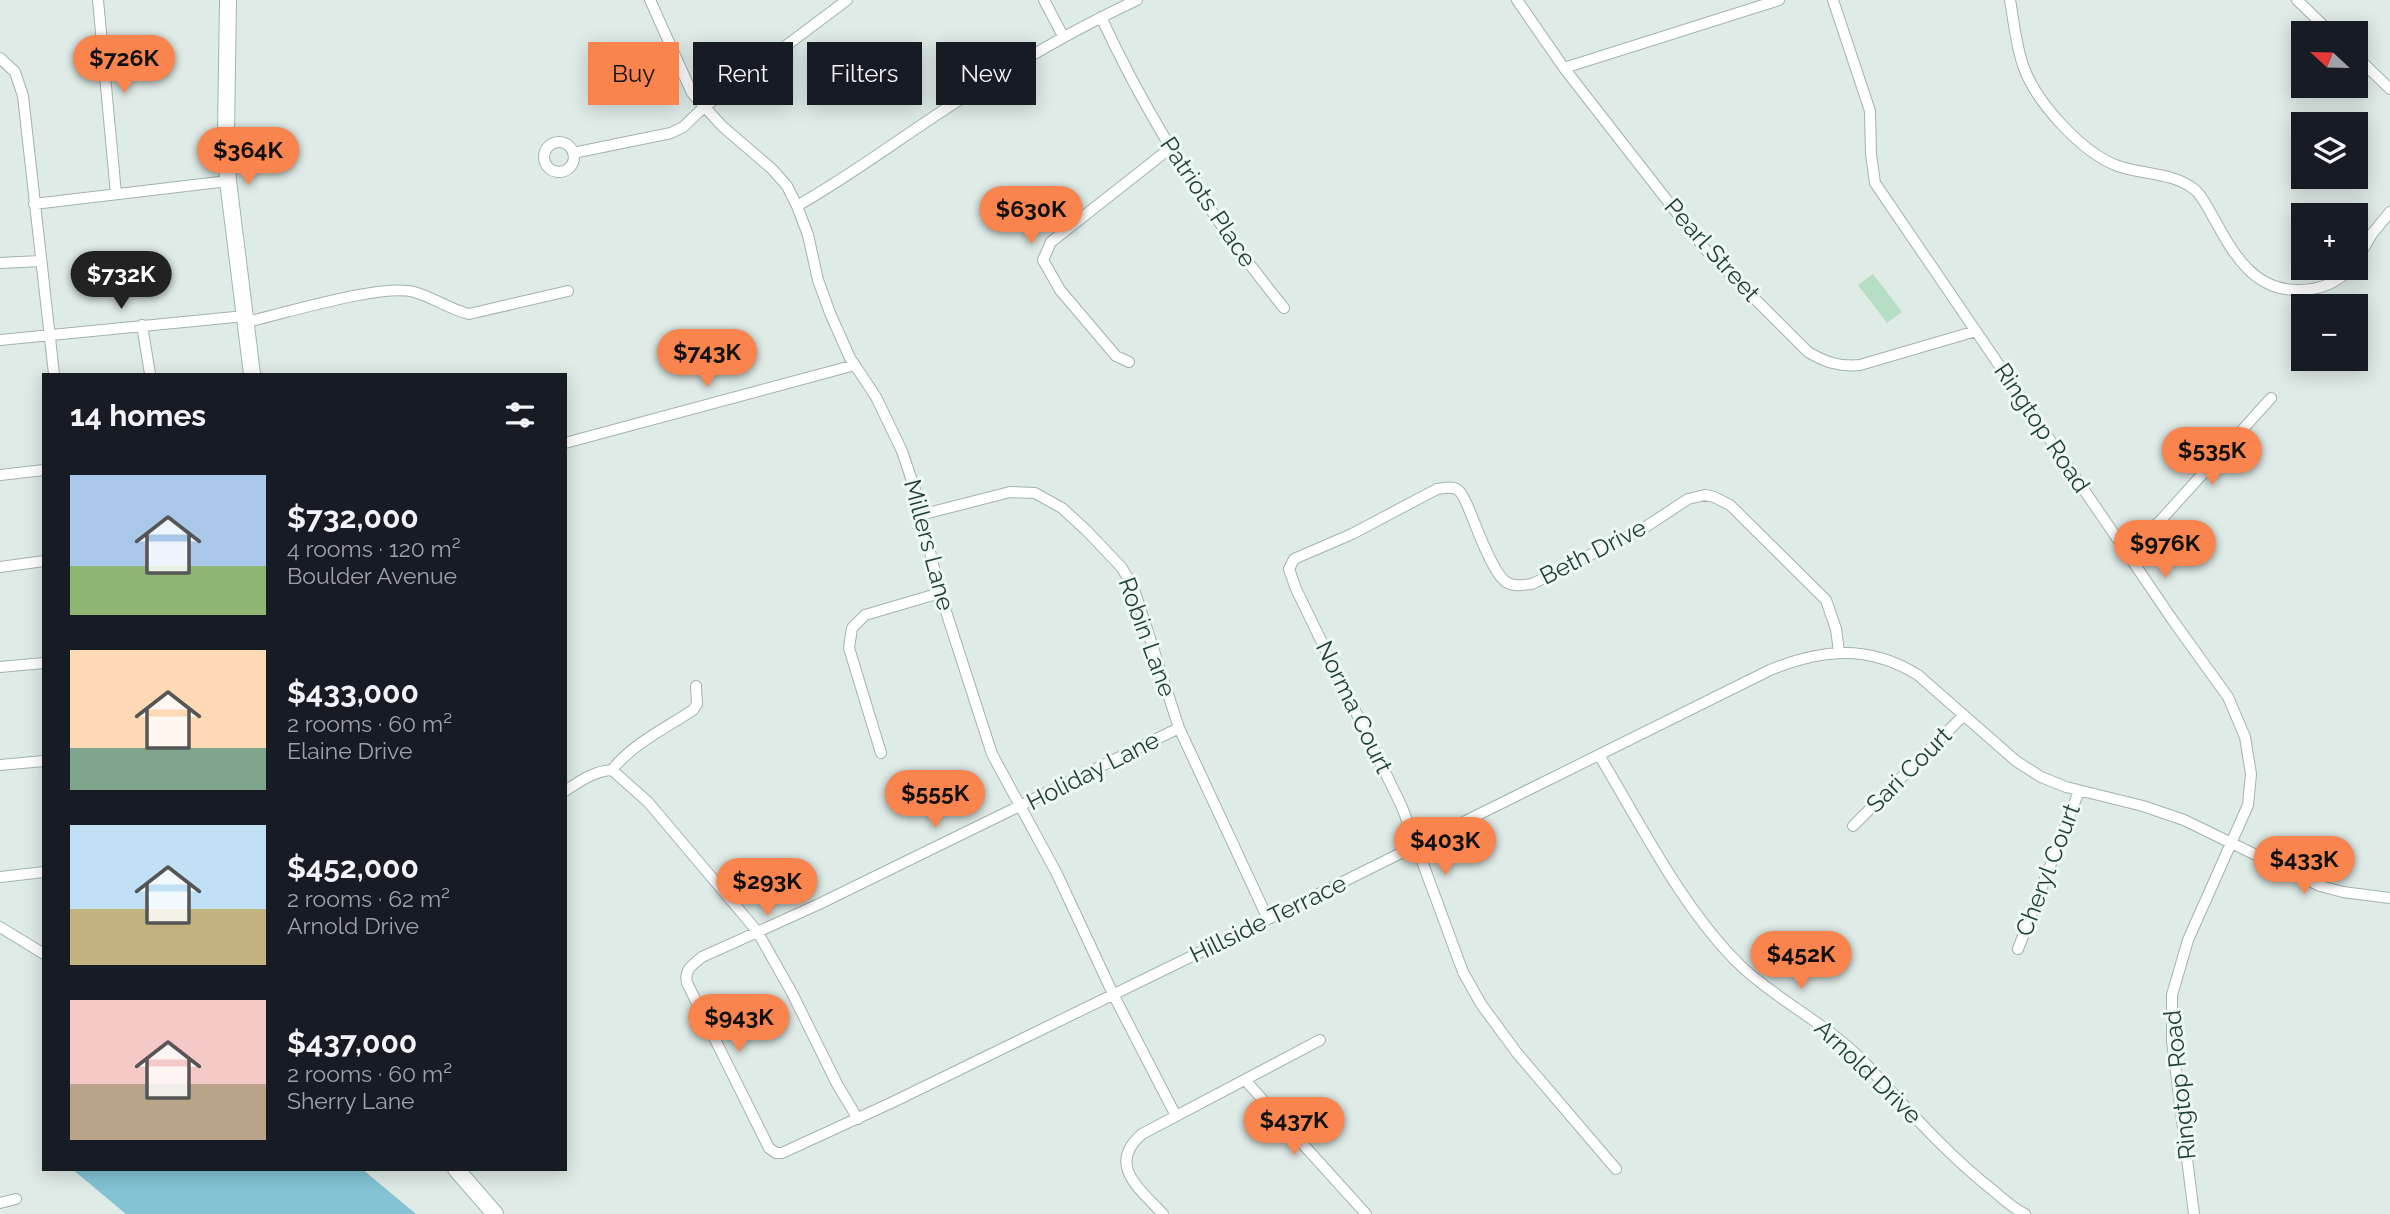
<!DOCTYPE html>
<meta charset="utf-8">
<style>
body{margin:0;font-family:Raleway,sans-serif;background:#242831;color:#f1f3f6;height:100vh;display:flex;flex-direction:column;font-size:26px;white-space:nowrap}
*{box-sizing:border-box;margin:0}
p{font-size:23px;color:#9ea1a6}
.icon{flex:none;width:38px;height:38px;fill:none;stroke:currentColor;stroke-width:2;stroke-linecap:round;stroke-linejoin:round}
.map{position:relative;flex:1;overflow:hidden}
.details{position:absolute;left:42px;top:373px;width:525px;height:798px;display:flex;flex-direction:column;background:#171b24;border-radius:0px;box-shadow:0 4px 18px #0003}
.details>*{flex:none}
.banner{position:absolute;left:588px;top:42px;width:665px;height:63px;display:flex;gap:14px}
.needle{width:46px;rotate:292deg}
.controls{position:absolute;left:2291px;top:21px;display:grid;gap:14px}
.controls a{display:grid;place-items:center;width:77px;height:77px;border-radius:0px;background:#171b24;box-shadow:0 4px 18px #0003;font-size:35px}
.price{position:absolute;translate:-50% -60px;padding:0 16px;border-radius:24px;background:#fa844e;color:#111;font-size:23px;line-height:46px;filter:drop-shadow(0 2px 4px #0008)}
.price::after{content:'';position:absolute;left:50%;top:42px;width:21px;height:16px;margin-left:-10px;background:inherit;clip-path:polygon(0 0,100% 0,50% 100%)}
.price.current{background:#222;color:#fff}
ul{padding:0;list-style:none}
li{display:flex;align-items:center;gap:21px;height:175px;padding:0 28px}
li span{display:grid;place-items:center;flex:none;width:196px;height:140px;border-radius:0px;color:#555}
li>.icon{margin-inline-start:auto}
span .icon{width:84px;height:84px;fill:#fffc;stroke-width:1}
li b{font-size:30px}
h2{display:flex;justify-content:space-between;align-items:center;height:84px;padding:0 28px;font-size:30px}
.pill{padding:0 24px;border-radius:0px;background:#171b24;box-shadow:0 4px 18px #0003;font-size:24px;line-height:63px}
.pill.current{background:#fa844e;color:#111}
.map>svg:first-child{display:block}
.green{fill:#b6dec4}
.water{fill:#83c3d4}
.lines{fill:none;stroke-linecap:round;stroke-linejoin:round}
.street-casing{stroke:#a2b3af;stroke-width:12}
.secondary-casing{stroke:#9db8b0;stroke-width:18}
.street{stroke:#fff;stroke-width:10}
.secondary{stroke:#fff;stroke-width:16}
.labels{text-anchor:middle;stroke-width:6;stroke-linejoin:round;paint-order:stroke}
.street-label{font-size:24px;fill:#1f3d37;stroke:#f0f8f4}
</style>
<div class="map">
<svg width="2390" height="1214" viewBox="0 0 2390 1214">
<rect width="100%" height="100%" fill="#dfebe7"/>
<path class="green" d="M1873 274 1902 312 1887 323 1858 285Z"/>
<path class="water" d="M72 1169H362L416 1214H126Z"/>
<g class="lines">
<defs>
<path id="street" d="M98 0 116 194
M650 0 692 93 722 126 772 169 787 186 797 206 808 235 818 280 830 313 850 358 876 397 902 451 915 490 940 593 992 754 1057 874 1113 994 1176 1116
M1044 0 1063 36
M1517 0 1564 68 1705 249 1808 352C1825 362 1839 367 1860 365L1976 331
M1833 0 1870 111 1871 154 1875 183 2174 622 2228 697 2245 737 2251 774 2248 805 2188 940 2172 995V1041L2194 1214
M2010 0C2014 22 2016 47 2024 68 2037 103 2082 153 2118 166 2143 175 2172 172 2194 189 2202 195 2207 207 2212 215 2232 251 2252 291 2299 290 2319 290 2337 283 2351 268
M2297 0 2331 33
M1101 17C1150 123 1211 218 1284 308
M2356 56 2390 89
M0 58 15 72 23 96 54 374
M1564 68 1779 0
M544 157a15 15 0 1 1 30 0a15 15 0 1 1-30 0Z
M573 153 671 133 683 127 703 108 847 0
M34 204 228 181
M797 206C850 176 899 139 950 106 1010 67 1072 30 1137 0
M2356 261 2372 234 2390 212
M0 263 40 261
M246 322C283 314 382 283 414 292 433 297 449 309 469 314L568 291
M142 325 150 374
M0 340 245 316
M1129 362 1116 356 1060 290 1043 260 1051 242 1169 149
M565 443 855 365
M0 475 44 470
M920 515 1010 492 1035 493 1062 508 1087 531 1122 568 1134 589 1179 728 1268 919
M2127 551 2161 520 2271 398
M0 567 44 561
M0 667 44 663
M1179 728 817 905 702 957C692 965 684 970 687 983L769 1148 776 1153H782L893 1102 1268 919 1770 670C1822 649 1868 644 1918 675L2016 761 2041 777 2066 787 2143 806 2184 820 2320 886 2343 892 2390 898
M881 753 849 648 852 628 865 615 940 593
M1599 755C1640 823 1683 910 1741 966 1778 1001 1826 1023 1863 1061 1905 1106 1946 1154 1995 1192 2004 1200 2014 1209 2025 1214
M0 765 44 761
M612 770 648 802 757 931 792 993 837 1084 858 1119
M565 791C580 781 594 771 612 770 632 744 666 728 693 710L697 704 696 686
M1853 826 1964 715
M0 877 44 872
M0 927 44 954
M2018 949 2079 791
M1245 1080 1366 1214
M1616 1169 1517 1053 1481 1004 1463 972 1402 807 1296 589 1289 569 1294 559 1352 534 1437 489C1444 488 1452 486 1458 490 1465 496 1467 506 1471 514 1477 529 1493 573 1506 582 1514 587 1523 585 1532 584L1644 528 1688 499 1705 495 1714 497 1730 505 1826 600 1836 629 1839 652
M0 1203 16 1199
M1163 1214C1140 1189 1106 1165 1142 1134L1320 1040"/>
<path id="secondary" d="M228 0 226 133 228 181 252 374
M456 1169 495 1214"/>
</defs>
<use href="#street" class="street-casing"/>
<use href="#secondary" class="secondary-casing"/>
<use href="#street" class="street"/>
<use href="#secondary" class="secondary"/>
</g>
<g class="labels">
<g class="street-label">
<text transform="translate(1208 202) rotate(56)" y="8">Patriots Place</text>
<text transform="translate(1712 250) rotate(48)" y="8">Pearl Street</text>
<text transform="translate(2042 428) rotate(56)" y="8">Ringtop Road</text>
<text transform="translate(929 545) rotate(75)" y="8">Millers Lane</text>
<text transform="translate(1593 552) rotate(-27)" y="8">Beth Drive</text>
<text transform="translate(1147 637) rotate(70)" y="8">Robin Lane</text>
<text transform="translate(1354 707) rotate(64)" y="8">Norma Court</text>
<text transform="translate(1909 770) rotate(-45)" y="8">Sari Court</text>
<text transform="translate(1093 771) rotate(-27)" y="8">Holiday Lane</text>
<text transform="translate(2048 870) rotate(-69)" y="8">Cheryl Court</text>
<text transform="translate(1268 919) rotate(-26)" y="8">Hillside Terrace</text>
<text transform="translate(1868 1072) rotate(44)" y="8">Arnold Drive</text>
<text transform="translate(2180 1085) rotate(-96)" y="8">Ringtop Road</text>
</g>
</g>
</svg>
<div class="controls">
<a><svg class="needle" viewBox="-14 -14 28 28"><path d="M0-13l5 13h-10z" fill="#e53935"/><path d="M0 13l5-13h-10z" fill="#9ea1a6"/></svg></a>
<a><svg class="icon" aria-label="layers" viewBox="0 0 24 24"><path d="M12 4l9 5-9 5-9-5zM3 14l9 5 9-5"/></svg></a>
<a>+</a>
<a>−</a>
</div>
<b class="price" style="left:124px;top:95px">$726K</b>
<b class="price" style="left:248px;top:187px">$364K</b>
<b class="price" style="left:1031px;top:246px">$630K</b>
<b class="price current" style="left:121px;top:311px">$732K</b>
<b class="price" style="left:707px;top:389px">$743K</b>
<b class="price" style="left:2212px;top:487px">$535K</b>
<b class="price" style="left:2165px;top:580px">$976K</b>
<b class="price" style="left:935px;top:830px">$555K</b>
<b class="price" style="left:1445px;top:877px">$403K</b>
<b class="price" style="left:2304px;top:896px">$433K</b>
<b class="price" style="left:767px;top:918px">$293K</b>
<b class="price" style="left:1801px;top:991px">$452K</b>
<b class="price" style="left:739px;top:1054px">$943K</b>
<b class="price" style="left:1294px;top:1157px">$437K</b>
<div class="banner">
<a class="pill current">Buy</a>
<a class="pill">Rent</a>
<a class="pill">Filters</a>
<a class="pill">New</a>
</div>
<section class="details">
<h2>14 homes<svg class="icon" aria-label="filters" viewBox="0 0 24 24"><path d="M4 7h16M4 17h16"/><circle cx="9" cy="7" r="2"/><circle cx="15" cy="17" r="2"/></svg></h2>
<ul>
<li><span style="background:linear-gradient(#a9c7e8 65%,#8fb573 0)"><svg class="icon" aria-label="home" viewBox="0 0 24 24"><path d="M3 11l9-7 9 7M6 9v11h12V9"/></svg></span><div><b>$732,000</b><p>4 rooms · 120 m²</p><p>Boulder Avenue</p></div></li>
<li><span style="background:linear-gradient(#ffd9b3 70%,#7fa58c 0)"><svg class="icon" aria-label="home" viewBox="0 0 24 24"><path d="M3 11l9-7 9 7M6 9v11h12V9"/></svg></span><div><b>$433,000</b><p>2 rooms · 60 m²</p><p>Elaine Drive</p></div></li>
<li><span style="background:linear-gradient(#bfe0f5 60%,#c2b280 0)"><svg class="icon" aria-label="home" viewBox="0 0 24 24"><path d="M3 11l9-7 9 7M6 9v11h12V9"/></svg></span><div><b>$452,000</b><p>2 rooms · 62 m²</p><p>Arnold Drive</p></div></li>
<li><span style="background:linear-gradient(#f6c9c9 60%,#b9a48a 0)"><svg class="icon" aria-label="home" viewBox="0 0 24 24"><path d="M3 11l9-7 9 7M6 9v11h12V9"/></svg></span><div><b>$437,000</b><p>2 rooms · 60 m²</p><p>Sherry Lane</p></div></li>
</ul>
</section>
</div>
